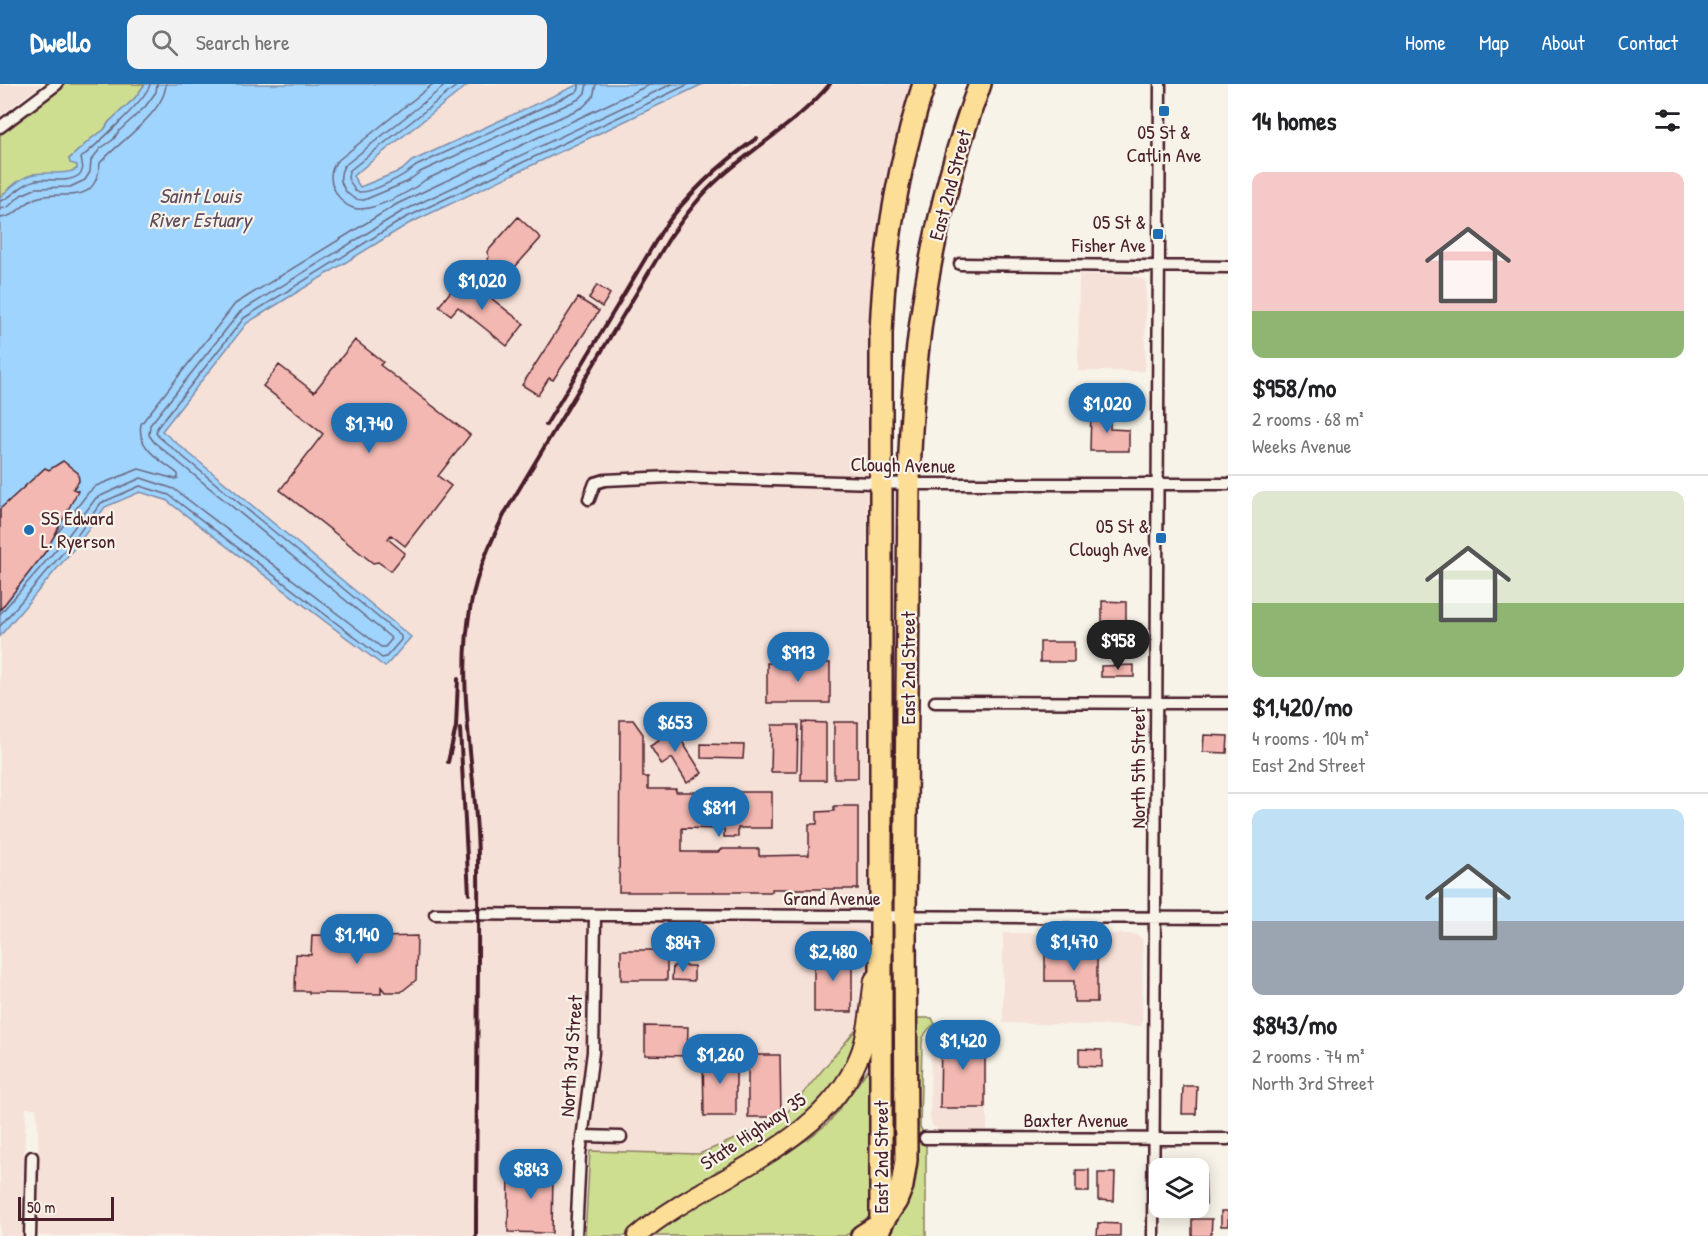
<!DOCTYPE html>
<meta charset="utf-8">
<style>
body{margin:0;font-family:"Patrick Hand",sans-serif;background:#f2f2f2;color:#202124;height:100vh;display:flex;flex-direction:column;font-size:22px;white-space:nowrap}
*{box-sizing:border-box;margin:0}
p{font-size:20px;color:#757577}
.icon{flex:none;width:33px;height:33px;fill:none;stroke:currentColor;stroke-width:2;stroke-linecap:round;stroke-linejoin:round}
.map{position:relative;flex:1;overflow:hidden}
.sheet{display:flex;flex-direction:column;background:#fff;width:480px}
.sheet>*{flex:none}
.fabs{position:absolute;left:1149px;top:1074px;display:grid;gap:12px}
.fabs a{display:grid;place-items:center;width:60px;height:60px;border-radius:12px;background:#fff;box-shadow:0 3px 15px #0003;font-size:30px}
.scale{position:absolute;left:18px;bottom:15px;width:96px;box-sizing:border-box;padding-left:6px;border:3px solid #4a1f2b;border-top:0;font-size:16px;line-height:21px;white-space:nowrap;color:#4a1f2b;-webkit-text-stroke:4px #f7f3e8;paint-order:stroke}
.price{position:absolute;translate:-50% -51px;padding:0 14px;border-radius:21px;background:#1f6fb2;color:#fff;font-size:20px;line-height:39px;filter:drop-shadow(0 2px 3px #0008)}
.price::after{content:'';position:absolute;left:50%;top:36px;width:18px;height:14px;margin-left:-9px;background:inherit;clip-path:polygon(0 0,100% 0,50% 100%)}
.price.current{background:#222;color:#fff}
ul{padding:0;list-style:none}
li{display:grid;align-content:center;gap:12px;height:318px;padding:0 24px}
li+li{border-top:2px solid #e0e0e0}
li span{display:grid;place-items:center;height:186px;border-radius:12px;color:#555}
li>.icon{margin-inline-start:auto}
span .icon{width:108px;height:108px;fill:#fffc;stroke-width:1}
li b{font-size:26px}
h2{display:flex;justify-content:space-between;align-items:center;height:72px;padding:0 24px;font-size:26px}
header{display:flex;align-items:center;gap:36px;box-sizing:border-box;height:84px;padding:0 30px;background:#1f6fb2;color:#fff}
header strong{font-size:28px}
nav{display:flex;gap:33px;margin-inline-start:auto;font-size:21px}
.search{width:420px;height:54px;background:#f2f2f2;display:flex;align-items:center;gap:15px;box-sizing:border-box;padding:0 21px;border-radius:12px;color:#757577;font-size:22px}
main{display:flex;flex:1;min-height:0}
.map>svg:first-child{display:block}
.built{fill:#f6e1d8}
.green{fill:#cede91;stroke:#8c7e5e;stroke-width:1.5}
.water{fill:#9ed4fd;stroke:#7c8ca9;stroke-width:1.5}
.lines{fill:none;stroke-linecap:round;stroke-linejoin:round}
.shore{stroke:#6c677f;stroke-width:1.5}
.building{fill:#f3b8b2;stroke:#4a1f2b;stroke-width:1.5}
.street-casing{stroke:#4a1f2b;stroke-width:15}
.primary-casing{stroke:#4a1f2b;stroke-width:22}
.highway-casing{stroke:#4a1f2b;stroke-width:26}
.street{stroke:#f7f3e8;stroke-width:10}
.primary{stroke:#fdde96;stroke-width:18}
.highway{stroke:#fdde96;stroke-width:21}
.rail{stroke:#4a1f2b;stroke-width:4}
.poi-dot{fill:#1f6fb2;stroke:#f7f3e8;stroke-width:2}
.labels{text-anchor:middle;stroke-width:4.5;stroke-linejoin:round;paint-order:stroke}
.poi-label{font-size:20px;fill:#4a1f2b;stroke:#f7f3e8;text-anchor:end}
.street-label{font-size:20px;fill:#4a1f2b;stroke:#f7f3e8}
.water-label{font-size:21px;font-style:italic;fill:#5f4c60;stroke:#f7f3e8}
</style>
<header>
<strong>Dwello</strong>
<div class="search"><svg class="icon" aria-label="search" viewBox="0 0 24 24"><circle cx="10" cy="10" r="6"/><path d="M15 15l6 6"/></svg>Search here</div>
<nav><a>Home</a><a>Map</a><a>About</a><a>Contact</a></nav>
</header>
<main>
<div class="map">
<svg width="1228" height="1152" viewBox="0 0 1228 1152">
<rect width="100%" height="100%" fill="#f7f3e8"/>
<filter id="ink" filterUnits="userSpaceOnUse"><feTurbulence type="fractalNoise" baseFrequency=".0167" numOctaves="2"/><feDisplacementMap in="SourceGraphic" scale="12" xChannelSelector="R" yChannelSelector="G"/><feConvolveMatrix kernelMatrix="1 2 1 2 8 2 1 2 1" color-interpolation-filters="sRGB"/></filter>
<g filter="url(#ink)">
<path class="built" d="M0 0H42L0 32Z
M469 0H579L412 77 402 86 359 104 353 92Z
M703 0H911L895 55 883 117 872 197 867 454 868 886V917L864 936 782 1036 699 1070 571 1066 568 1152H39L38 1043 36 1024H26L22 1152H0V552L77 461 105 423 140 408 166 415 386 583 411 553 162 348 247 239 408 140Z
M1079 190 1128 191 1143 195 1146 199 1145 287H1078Z
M1003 849 1134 850 1139 852 1142 855 1143 866 1142 942 1003 939Z
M946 947 987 949V1047H939L932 1041 930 1033 931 955 938 949Z"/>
<path class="green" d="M65 0H145L135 14 109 38 104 46 92 54 69 75 77 81V85L68 90H34L0 113V50Z
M890 853 895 857V863L899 1071 890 1112Z
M917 934H932L935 940C928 945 923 950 922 958L920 1043 926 1053V1152H884V1145L913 1067Z
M864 936 853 971 830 1011 788 1047 644 1136 627 1152H585L590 1067 699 1070 781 1036Z
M872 980 869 1136 855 1147 844 1152H651L689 1126 808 1055 828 1039 839 1026Z"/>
<path class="water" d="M145 0H469L353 92 360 103 402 86 412 77 579 0H703L408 140 247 239 162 347 411 553 385 583 166 416 140 408 105 423 77 461 0 552V113C10 104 20 93 35 90 50 87 63 92 77 85V81L70 79 69 75 92 54 104 46 109 38 135 14Z"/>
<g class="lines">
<path class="shore" d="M433 0 336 78C330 87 329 95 334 105 338 113 343 121 353 124 370 130 412 107 425 96L583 23 593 13 596 0
M447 0 344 82C335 97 347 117 364 116L407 98 420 88 579 15 585 9 587 0
M459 0 349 87 348 94 355 107C367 113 405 91 416 82L576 8 579 5V0
M0 117C10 116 21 99 36 96 50 94 67 100 79 91 85 86 82 80 81 74 94 63 148 14 150 0
M0 125 8 123 21 111 37 104 70 103 85 96 90 88 91 76 101 64 113 56 119 47 145 23 156 8 157 0
M0 134C16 133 22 120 36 114 62 104 95 126 100 79 118 59 165 28 166 0
M56 451 88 409 96 402 139 385 175 395 178 394V390C162 377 136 364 141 340L235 220 397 120 651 0
M0 530 67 453 96 414 141 394 174 405 381 563H385L391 556 390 553 154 358 149 351 150 341 240 228 401 128 672 0
M0 542 73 457 101 419 140 402 169 411 382 574 386 573 401 556V552L159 353 156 349 157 344 244 234 405 134 689 0"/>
</g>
<path class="building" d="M518 133 541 154 507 192 487 175 489 173 487 168Z
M463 192 524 240 507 262 458 223 451 231 439 222Z
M597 201 610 210 602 223 589 214Z
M578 214 599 227 553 296 549 294 538 311 522 301Z
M355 256 383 278 380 281 470 351 438 392 451 402 405 462 391 451 388 455 405 469 391 487 378 478 373 479 280 406 323 350 263 302 279 281 314 308Z
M1091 325H1110V345L1129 346V367H1090Z
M63 377 78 389 79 397 73 405 78 407 46 467 0 526V425L45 384 49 386Z
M1102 517 1126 518V539L1102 538Z
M1040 558H1074V578H1040Z
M767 579H830V619H767Z
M1134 581V593H1101V582Z
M620 636H633L643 650V693H648V705H676V708H772V744H738V753H724V745L682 744V768H718L721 765H759V772L809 771V740H817V728L834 727V722H858V805H772V808H619Z
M802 638 826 639V696H801Z
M834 638H858V694H834Z
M671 640 702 689 687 699 672 674 662 681 650 662 659 657 655 650Z
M772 641H798L797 688H771Z
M1204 651 1228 652 1227 669 1203 668Z
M701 660 744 661 743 675 701 674Z
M312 851 381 852V853L417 852 416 896 401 908H385L381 903V910L309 909V907H295L296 870 311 871Z
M621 866H667V896H621Z
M1045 867H1097V918H1074V897H1045Z
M814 868H852V928H814Z
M673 882H694V897L672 896Z
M645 942 688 943 687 972 645 971Z
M941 950H985V1024H940Z
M1079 965 1102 966V983L1079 982Z
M703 971H736V1032H704Z
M748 971H780L781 1033H748Z
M1183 1002H1197L1196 1030H1182Z
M527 1074H538V1087H553L552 1149 508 1148 509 1087H527Z
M1076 1086H1089V1108H1076Z
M1198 1087H1205L1206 1120H1198Z
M1098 1089H1115L1114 1117 1098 1116Z
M1221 1127H1228V1142H1221Z
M1192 1135H1212L1211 1152H1192Z
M1098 1139 1120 1140V1152H1097Z"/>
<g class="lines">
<defs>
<path id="street" d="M0 43 57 0
M960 180 1228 183
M589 415 595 399 605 396 671 393 909 400H1228
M935 618 1228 619
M435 830 1228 834
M582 1052 621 1053
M925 1054 1228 1055
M30 1152 32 1073
M576 1152 580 1071 593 968 595 831
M1153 1152 1160 0"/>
<path id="primary" d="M637 1152C707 1092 822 1064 859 973 869 949 870 922 874 896"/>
<path id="highway" d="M881 1142V250C884 164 898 82 924 0
M862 1152 881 1140 896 1117 902 1102 906 1076 905 833 909 400C912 259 931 132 980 0"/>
</defs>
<use href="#street" class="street-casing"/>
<use href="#primary" class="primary-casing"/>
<use href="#highway" class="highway-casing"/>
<use href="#street" class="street"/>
<use href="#primary" class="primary"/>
<use href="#highway" class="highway"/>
<path class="rail" d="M546 341 663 145C689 108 720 80 757 54
M460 645 469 810
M448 678 456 643 458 595
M476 1152C476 1026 479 900 478 774 477 690 455 604 471 520 477 487 491 457 506 427L670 153C685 132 701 110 721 93 758 60 797 39 830 0"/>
</g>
</g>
<g class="poi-dot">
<rect x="1158" y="21" width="12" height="12" rx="3"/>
<rect x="1152" y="144" width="12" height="12" rx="3"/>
<circle cx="29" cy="446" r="6"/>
<rect x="1155" y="448" width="12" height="12" rx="3"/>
</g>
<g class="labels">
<g class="poi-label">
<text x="1164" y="55" text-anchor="middle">05 St &amp;<tspan x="1164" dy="23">Catlin Ave</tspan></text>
<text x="1146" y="145">05 St &amp;<tspan x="1146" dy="23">Fisher Ave</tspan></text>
<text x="41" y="441" text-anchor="start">SS Edward<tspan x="41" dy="23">L. Ryerson</tspan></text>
<text x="1149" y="449">05 St &amp;<tspan x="1149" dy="23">Clough Ave</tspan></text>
</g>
<g class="street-label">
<text transform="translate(950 101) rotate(-75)" y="7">East 2nd Street</text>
<text transform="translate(903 381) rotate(1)" y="7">Clough Avenue</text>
<text transform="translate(908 584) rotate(-90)" y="7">East 2nd Street</text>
<text transform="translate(1138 684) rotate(-90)" y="7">North 5th Street</text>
<text x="832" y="821">Grand Avenue</text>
<text transform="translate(571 972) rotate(-86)" y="7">North 3rd Street</text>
<text x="1076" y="1043">Baxter Avenue</text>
<text transform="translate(753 1047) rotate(-34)" y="7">State Highway 35</text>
<text transform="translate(881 1073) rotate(-90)" y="7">East 2nd Street</text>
</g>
<g class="water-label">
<text x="200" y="119">Saint Louis<tspan x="200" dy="24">River Estuary</tspan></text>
</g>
</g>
</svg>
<div class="fabs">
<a><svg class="icon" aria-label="layers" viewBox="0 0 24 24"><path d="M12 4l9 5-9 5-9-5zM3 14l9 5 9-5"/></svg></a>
</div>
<div class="scale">50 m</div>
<b class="price" style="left:482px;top:227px">$1,020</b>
<b class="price" style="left:1107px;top:350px">$1,020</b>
<b class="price" style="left:369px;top:370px">$1,740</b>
<b class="price current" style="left:1118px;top:587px">$958</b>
<b class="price" style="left:798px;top:599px">$913</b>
<b class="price" style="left:675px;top:669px">$653</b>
<b class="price" style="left:719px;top:754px">$811</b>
<b class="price" style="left:357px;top:881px">$1,140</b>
<b class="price" style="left:1074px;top:888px">$1,470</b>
<b class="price" style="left:683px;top:889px">$847</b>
<b class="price" style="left:833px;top:898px">$2,480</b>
<b class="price" style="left:963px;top:987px">$1,420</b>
<b class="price" style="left:720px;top:1001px">$1,260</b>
<b class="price" style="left:531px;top:1116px">$843</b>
</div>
<section class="sheet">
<h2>14 homes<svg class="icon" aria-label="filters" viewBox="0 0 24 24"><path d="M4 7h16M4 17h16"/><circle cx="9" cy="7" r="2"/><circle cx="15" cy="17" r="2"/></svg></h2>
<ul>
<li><span style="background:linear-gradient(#f6c9c9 75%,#8fb573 0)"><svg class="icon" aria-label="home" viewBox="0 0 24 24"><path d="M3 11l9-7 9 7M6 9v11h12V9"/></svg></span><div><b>$958/mo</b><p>2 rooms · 68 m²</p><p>Weeks Avenue</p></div></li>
<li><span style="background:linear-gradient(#dfe7d0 60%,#8fb573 0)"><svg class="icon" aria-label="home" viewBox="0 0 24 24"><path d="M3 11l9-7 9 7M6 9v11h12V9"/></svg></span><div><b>$1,420/mo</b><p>4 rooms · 104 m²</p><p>East 2nd Street</p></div></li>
<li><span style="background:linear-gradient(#bfe0f5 60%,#9aa5b1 0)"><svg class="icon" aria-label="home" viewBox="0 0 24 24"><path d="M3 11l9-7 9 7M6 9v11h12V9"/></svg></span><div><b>$843/mo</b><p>2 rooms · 74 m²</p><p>North 3rd Street</p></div></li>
</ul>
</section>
</main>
